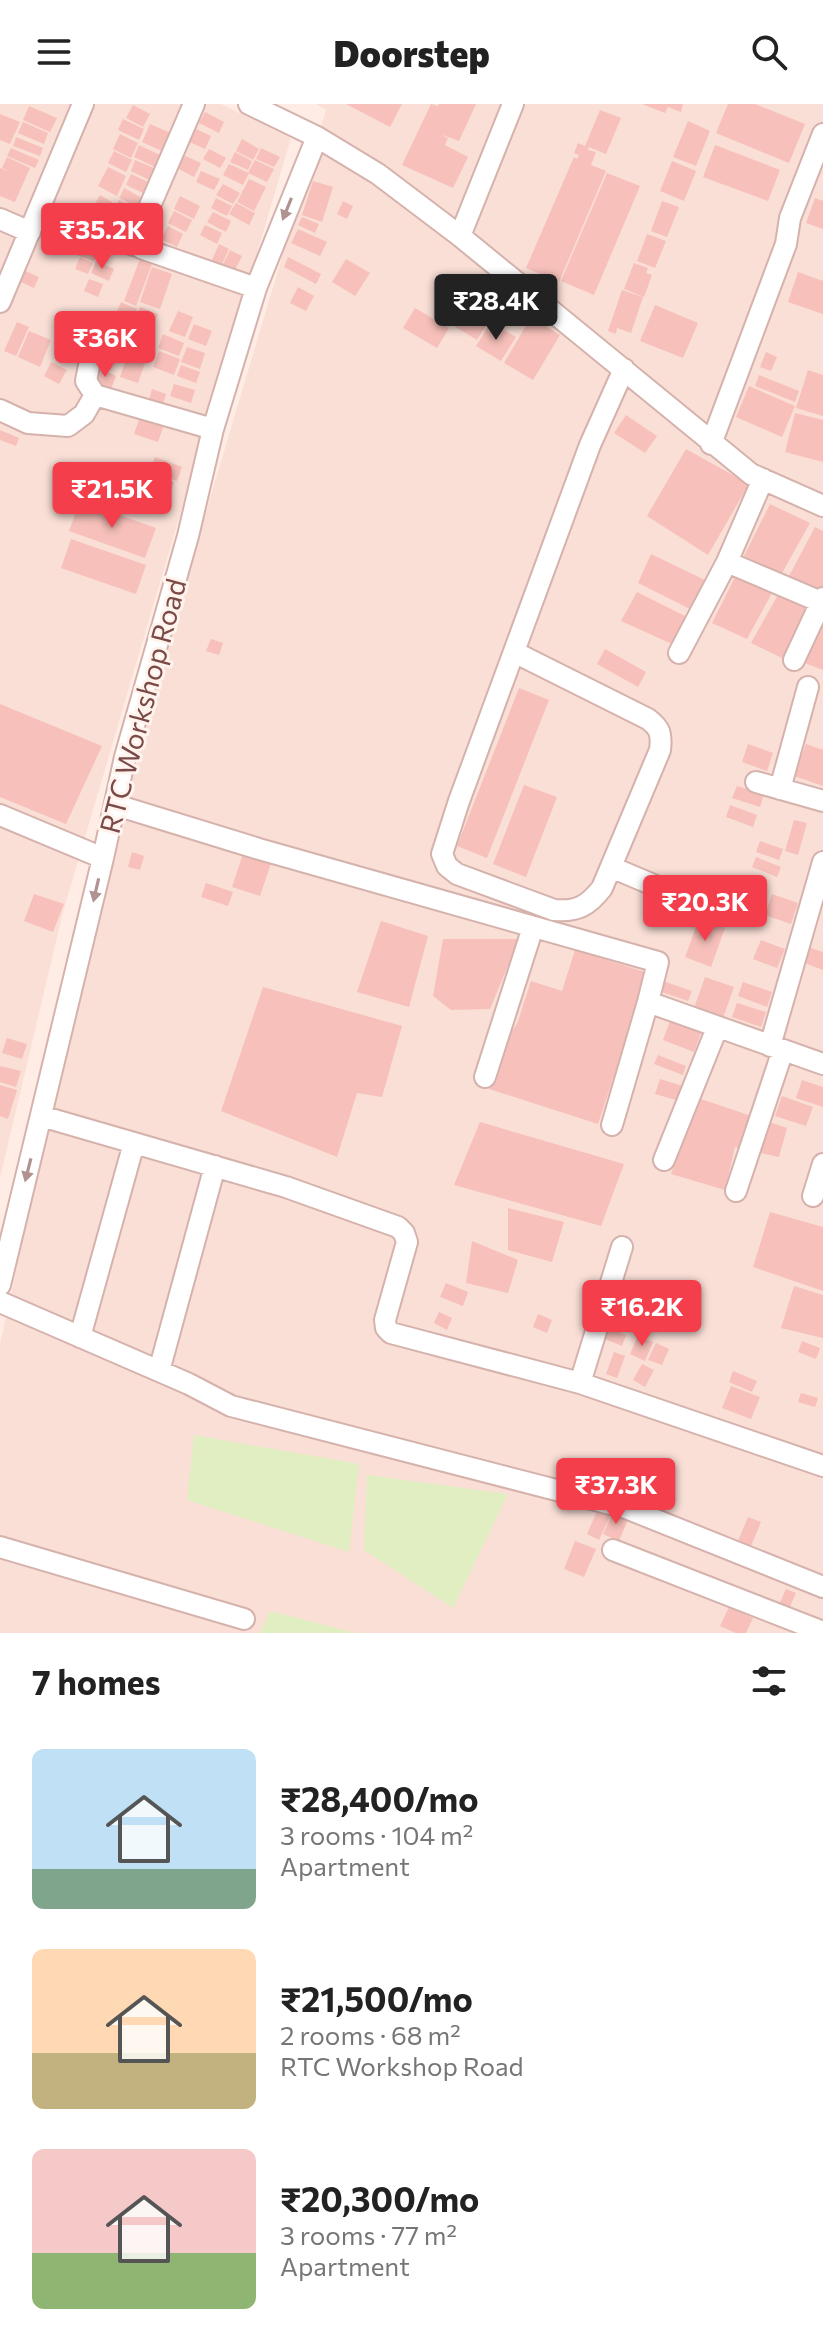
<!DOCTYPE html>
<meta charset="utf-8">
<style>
body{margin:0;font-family:Commissioner,sans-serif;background:#f2f2f2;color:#222;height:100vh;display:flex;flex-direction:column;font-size:30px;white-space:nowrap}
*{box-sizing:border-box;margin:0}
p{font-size:26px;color:#767676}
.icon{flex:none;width:44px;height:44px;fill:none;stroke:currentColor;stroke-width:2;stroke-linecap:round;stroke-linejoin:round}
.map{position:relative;height:1529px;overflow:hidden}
.drawer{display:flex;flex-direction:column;background:#fff;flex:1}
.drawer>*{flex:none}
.price{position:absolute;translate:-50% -68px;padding:0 18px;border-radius:8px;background:#f53e4b;color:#fff;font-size:26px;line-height:52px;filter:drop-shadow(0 2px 4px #0008)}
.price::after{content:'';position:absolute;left:50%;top:48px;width:24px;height:18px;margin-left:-12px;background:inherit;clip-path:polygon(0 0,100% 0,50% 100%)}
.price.selected{background:#222;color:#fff}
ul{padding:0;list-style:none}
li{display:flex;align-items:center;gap:24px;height:200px;padding:0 32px}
li span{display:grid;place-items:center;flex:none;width:224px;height:160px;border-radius:12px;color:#555}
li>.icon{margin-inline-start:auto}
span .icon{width:96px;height:96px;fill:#fffc;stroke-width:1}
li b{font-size:34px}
h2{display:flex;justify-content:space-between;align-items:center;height:96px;padding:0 32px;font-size:34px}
header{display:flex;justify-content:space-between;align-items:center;height:104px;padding:0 32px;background:#fff;font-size:36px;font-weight:800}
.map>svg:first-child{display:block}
.residential{fill:#f9dfd6}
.green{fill:#e1eec2}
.building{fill:#f7c0ba}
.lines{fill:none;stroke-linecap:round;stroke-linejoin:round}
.minor-casing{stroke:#d5b2ac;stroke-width:24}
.minor{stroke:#fff;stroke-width:20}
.oneway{fill:#b09291}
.labels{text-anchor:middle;stroke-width:6;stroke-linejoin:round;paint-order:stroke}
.street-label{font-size:28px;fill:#7b4a47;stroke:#fff3ee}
</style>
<header><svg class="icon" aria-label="menu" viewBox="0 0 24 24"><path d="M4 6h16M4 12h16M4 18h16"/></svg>Doorstep<svg class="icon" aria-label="search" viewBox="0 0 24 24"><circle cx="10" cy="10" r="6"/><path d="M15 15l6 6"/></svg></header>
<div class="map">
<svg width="823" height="1529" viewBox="0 0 823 1529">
<rect width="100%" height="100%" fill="#ffede5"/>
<path class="residential" d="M0 0H221L291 34 63 808 0 1074Z
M316 0H823V1529H0V1240L119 699 326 6Z"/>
<path class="green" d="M194 1331 359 1360 349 1448 187 1396Z
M367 1371 508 1390 453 1504 364 1446Z
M270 1507 356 1529H260Z"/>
<path class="building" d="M346 0H402L390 23Z
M431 0 438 2 439 0H476L459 37 440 30 448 34 445 41 468 53 453 84 402 61Z
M642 0H683L681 8 668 3 665 9Z
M728 0H755L805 20 789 59 716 29Z
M133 1 150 10 143 23 126 14Z
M29 2 57 14 50 28 23 16Z
M600 6 621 14 606 50 589 43 588 46 596 48 591 61 606 67 559 178 526 164 574 53 577 55 579 51 574 49 578 39 585 42Z
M205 8 224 18 219 29 199 19Z
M0 10 20 18 10 40 0 36Z
M123 15 144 25 139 36 118 26Z
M688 17 710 27 696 62 673 53Z
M23 18 48 29 44 40 18 29Z
M150 20 173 30 164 48 142 38Z
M192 23 211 32 205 45 185 36Z
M120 30 138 39 131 54 113 45Z
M16 33 43 44 40 52 13 42Z
M242 35 259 45 253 56 236 47Z
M139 41 160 51 155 63 134 53Z
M715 41 780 66 768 97 703 73Z
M11 44 39 56 35 64 7 52Z
M261 44 280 53 274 63 256 55Z
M209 45 226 54 220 64 203 55Z
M114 47 132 56 126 68 108 59Z
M235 48 252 57 248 66 230 58Z
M183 51 201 59 194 73 177 64Z
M7 53 30 64 15 98 0 92V64L9 67 2 64Z
M135 56 154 64 149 76 131 67Z
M255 56 274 65 267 78 248 69Z
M672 57 696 67 684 97 660 87Z
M229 60 249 69 243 81 223 71Z
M108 63 126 72 117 92 98 82Z
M201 67 220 75 214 86 196 78Z
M607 69 640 82 594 191 561 177Z
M131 70 148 78 143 89 126 81Z
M249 75 266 83 254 107 237 98Z
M313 77 333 83 322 118 302 111Z
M223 80 240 89 233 100 216 91Z
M124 84 142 94 137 103 119 94Z
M100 91 112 98 105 111 92 105Z
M180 92 200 102 194 115 174 105Z
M216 94 232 102 227 112 211 104Z
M815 94 823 97V125L806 119Z
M119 96 138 106 133 117 113 107Z
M343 97 353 102 347 115 337 110Z
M662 97 679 103 667 133 651 127Z
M236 99 255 109 249 121 229 110Z
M92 107 105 113 100 123 87 117Z
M174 107 192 116 186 128 168 119Z
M213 108 231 117 226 128 207 118Z
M302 113 319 120 315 129 298 121Z
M84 120 100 125 96 138 80 132Z
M205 121 222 129 217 140 200 131Z
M168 122 183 130 177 143 161 135Z
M106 125 127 135 119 150 99 140Z
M298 125 327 138 320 152 291 139Z
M647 130 666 137 655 164 637 157Z
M219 140 229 145 222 160 212 156Z
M81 141 98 148 94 158 77 151Z
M230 146 242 152 234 168 222 162Z
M80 153 93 159 88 170 75 165Z
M288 153 321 170 316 180 284 163Z
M140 155 152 160 136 202 124 197Z
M346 155 370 169 355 192 332 178Z
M96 157 114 165 109 177 91 169Z
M634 159 648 164 646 169 652 171 644 193 624 185Z
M152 163 172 170 160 205 140 198Z
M19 164 39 173 34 184 14 175Z
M798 168 823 177V210L788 198Z
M89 175 103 180 98 193 84 187Z
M298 183 314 192 306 207 290 199Z
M622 186 643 193 631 229 617 224 616 230 608 227Z
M449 189 490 214 477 236 436 211Z
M121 198 137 205 130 221 114 214Z
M655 201 698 219 683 254 640 237Z
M140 203 158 210 149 236 131 229Z
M415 204 449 224 437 244 403 224Z
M178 207 193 213 185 233 169 227Z
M65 209 83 217 73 240 55 232Z
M531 213 560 231 533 276 504 259Z
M94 214 110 221 103 237 87 230Z
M17 218 29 223 16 252 4 247Z
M115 218 130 223 125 237 110 232Z
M491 218 516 233 501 257 476 242Z
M194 220 212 227 206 242 188 235Z
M29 227 51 236 40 263 18 253Z
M163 230 184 239 179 252 158 244Z
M111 236 125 242 119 256 105 249Z
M131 240 149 247 138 279 120 273Z
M187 243 205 249 200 265 181 258Z
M159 247 180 255 174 271 153 263Z
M766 248 777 253 771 267 760 263Z
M51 258 67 266 59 280 44 272Z
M181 261 200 268 196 279 177 272Z
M100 265 116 272 111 285 94 278Z
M808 266 823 271V312L796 304Z
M759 271 799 287 795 298 755 282Z
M174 280 195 286 191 299 170 292Z
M749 282 795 302 782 333 736 313Z
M152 285 166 290 162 303 148 299Z
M795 309 823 316V358L785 348Z
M141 310 165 318 158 338 134 330Z
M626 311 657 332 645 349 614 329Z
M0 326 19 334 16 342 0 336Z
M686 345 749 380 708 451 647 412Z
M155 353 182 363 177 377 150 366Z
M149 369 174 378 166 401 140 392Z
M80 397 156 424 145 454 69 427Z
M770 400 810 419 781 471 744 452Z
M815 423 823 427V482L819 490 788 474Z
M71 435 146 461 136 490 61 464Z
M651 450 707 477 692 506 638 479Z
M736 471 773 487 747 535 712 519Z
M637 488 687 513 672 540 621 517Z
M779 489 808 504 784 555 751 539Z
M823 515V566L802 558Z
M211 535 223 539 219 551 206 547Z
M605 545 646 568 638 583 597 560Z
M519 584 549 596 487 754 457 742Z
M0 600 102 642 66 720 0 693Z
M748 640 773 649 767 667 742 658Z
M806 640 823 646V682L794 672Z
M524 681 557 693 526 773 493 760Z
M737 682 764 690 760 703 732 694Z
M730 701 757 711 753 723 726 713Z
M794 716 807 719 798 751 785 747Z
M760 737 783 745 779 756 756 748Z
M245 744 273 753 260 792 232 783Z
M132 748 144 752 140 766 128 763Z
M756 753 781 763 777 773 752 763Z
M206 779 233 788 228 802 201 793Z
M34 790 64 800 53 828 24 817Z
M772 790 798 799 791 820 765 811Z
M699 815 725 824 711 863 685 853Z
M381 817 428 832 409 903 357 888Z
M443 835H519L490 905 451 906 433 892Z
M761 836 785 845 777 864 753 855Z
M808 843 823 848V866L802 858Z
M575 846 648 869 598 1020 489 985 507 933 517 920 531 877 562 887Z
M705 873 734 883 723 914 694 904Z
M663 877 692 887 688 897 659 887Z
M743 878 772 888 767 903 738 892Z
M263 883 402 922 382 993 357 989 337 1053 221 1007Z
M737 899 766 908 761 923 732 913Z
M670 917 701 929 694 948 663 936Z
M7 934 27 940 22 955 2 949Z
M658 951 686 962 683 971 654 960Z
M0 962 21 967 16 983 0 978Z
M660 975 683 982 679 997 655 990Z
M802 976 823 983V1003L796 994Z
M0 981 17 986 8 1015 0 1012Z
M782 992 813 1003 806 1022 775 1012Z
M701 995 787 1024 779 1053 735 1043 725 1086 671 1070Z
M480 1018 624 1060 601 1122 454 1081Z
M508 1104 564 1118 552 1158 508 1146Z
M770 1108 823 1123V1187L753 1163Z
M472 1137 518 1156 508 1189 466 1179Z
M446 1179 468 1188 463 1202 440 1193Z
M794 1182 823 1191V1234L781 1224Z
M439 1208 452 1214 447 1226 434 1219Z
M538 1210 552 1216 547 1229 533 1223Z
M610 1224 626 1231 622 1242 605 1235Z
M638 1232 653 1238 645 1257 630 1250Z
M802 1237 820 1244 816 1255 798 1248Z
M656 1239 669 1245 662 1261 648 1256Z
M614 1248 625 1252 617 1274 606 1270Z
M642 1260 654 1266 645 1283 633 1276Z
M733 1267 757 1277 752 1288 729 1278Z
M731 1282 760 1293 751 1315 722 1304Z
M801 1289 818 1294 815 1303 798 1298Z
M598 1405 611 1410 599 1436 587 1430Z
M614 1406 629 1413 619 1437 603 1430Z
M748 1413 761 1418 751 1442 738 1437Z
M575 1437 596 1445 584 1473 564 1465Z
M786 1485 796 1489 788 1507 778 1503Z
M729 1503 753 1514 746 1529H736L720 1522Z"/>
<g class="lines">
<defs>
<path id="minor" d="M249 0 317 33 378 70 460 132 751 370 823 402
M0 115 30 128
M460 132 513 0
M133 141 194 0
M141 144 256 184
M0 198 83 0
M93 241 86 277 95 291 213 325
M0 306 28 319 68 322 84 310 95 291
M711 340 786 140 790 114 823 30
M763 375 727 458 821 498 823 494
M514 548 648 615C660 624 662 630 660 646L602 784C588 802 577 808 554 806L457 770 447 762 442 750 459 697 590 341 624 265
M679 549 727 458
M794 556 821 498 823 499
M756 678 823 697
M780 685 808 583
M116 701 259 745 658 858 648 898 823 960
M0 711 103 754
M611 763 703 802
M770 942 823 758
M485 973 533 823
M41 1012 286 1083 398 1123 404 1129 407 1138 385 1216 386 1224 391 1229 580 1279 622 1143
M612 1021 648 898
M664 1056 717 924
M736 1087 783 946
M813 1092 823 1060
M0 1181 103 754 125 653 188 432 213 325 256 184 317 33
M0 1198 189 1280 231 1302 626 1404 823 1483
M80 1233 134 1039
M159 1267 215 1062
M580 1279 823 1362
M0 1443 244 1515
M613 1446 823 1528"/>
</defs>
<use href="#minor" class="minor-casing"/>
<use href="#minor" class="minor"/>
</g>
<defs><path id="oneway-solid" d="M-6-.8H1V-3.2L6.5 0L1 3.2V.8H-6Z" transform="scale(2)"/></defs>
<g class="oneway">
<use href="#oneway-solid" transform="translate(287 105) rotate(112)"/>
<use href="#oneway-solid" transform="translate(96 786) rotate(103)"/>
<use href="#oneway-solid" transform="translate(28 1066) rotate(104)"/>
</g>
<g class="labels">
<g class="street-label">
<text transform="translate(143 602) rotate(-75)" y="10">RTC Workshop Road</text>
</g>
</g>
</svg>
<b class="price" style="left:102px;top:167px">₹35.2K</b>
<b class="price selected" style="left:496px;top:238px">₹28.4K</b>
<b class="price" style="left:105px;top:275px">₹36K</b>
<b class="price" style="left:112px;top:426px">₹21.5K</b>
<b class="price" style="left:705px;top:839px">₹20.3K</b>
<b class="price" style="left:642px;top:1244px">₹16.2K</b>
<b class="price" style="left:616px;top:1422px">₹37.3K</b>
</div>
<section class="drawer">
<h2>7 homes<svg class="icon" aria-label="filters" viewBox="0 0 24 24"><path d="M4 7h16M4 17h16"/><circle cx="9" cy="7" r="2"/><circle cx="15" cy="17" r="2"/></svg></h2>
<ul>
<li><span style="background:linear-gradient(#bfe0f5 75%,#7fa58c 0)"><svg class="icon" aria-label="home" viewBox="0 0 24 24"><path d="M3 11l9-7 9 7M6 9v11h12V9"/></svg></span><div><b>₹28,400/mo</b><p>3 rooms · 104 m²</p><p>Apartment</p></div></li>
<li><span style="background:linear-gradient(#ffd9b3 65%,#c2b280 0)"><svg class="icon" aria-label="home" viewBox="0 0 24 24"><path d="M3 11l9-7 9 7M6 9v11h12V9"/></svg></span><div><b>₹21,500/mo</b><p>2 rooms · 68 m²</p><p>RTC Workshop Road</p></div></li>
<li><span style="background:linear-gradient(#f6c9c9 65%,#8fb573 0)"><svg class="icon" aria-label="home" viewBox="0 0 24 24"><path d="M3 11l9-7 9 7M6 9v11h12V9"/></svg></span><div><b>₹20,300/mo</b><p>3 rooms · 77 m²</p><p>Apartment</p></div></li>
</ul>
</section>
